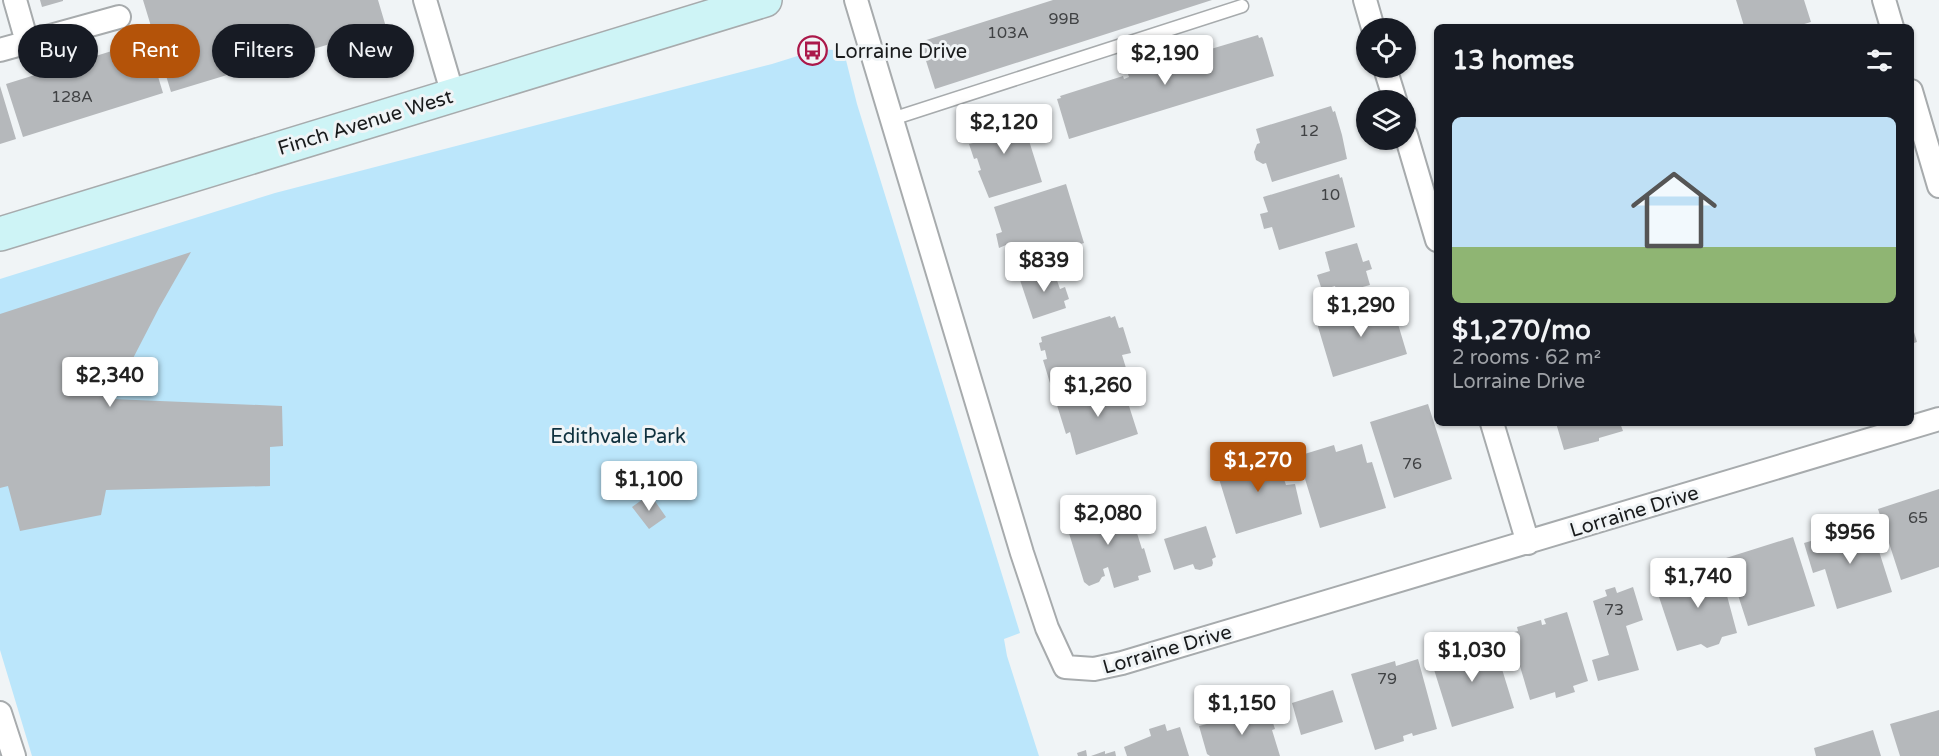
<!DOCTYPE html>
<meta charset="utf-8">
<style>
body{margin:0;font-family:"Varela Round",sans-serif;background:#242831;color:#f1f3f6;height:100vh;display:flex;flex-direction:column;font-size:22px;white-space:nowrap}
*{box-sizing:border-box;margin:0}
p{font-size:20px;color:#9ea1a6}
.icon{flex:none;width:33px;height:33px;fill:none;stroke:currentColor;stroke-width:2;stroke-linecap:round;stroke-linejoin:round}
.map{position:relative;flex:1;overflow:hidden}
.side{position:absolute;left:1434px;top:24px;width:480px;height:402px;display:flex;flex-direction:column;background:#171b24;border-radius:9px;box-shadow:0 2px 4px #0004}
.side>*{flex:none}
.hud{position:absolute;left:18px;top:24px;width:570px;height:54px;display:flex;gap:12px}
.fabs{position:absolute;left:1356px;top:18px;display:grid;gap:12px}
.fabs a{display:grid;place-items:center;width:60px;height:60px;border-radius:50%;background:#171b24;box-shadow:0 2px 4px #0004;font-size:30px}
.price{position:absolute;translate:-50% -51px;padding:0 14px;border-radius:6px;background:#fff;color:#222;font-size:20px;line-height:39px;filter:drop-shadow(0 2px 3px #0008)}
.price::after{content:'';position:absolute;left:50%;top:36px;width:18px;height:14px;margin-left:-9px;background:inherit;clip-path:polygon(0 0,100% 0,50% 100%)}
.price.on{background:#b45309;color:#fff}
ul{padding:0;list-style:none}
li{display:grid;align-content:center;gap:12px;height:318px;padding:0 18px}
li span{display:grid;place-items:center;height:186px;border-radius:9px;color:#555}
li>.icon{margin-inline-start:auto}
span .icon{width:108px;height:108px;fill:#fffc;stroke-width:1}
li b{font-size:26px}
h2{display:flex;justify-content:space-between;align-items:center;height:72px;padding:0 18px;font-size:26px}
.tag{padding:0 21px;border-radius:27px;background:#171b24;box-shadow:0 2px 4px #0004;font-size:21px;line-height:54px}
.tag.on{background:#b45309;color:#fff}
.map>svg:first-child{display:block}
.green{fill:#bbe6fb}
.building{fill:#b5b8bb}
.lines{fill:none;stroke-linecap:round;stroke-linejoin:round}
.service-casing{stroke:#a7abad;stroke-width:15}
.minor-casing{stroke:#a7abad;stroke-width:26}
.secondary-casing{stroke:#a7abad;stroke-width:36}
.service{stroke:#fff;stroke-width:12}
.minor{stroke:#fff;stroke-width:22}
.secondary{stroke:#cef4f6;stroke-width:33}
.labels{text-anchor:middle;stroke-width:6;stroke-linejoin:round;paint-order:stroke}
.number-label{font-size:16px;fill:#404244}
.poi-label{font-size:20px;fill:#191b1c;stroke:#f0f4f6;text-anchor:start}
.street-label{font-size:20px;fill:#191b1c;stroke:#f0f4f6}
.park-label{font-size:20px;fill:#0f313e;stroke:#f0f4f6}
</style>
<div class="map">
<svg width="1939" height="756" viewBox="0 0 1939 756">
<rect width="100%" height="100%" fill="#f0f4f6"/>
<path class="green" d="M820 49 834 50 846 60 857 104 1020 633 1004 639 1007 656 1039 756H32L0 650V279L275 193 772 64Z"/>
<path class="building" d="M40 0H63V1L42 7Z
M143 0H378L386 27 171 92Z
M1053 0H1212L935 89 920 42Z
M1736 0H1804L1811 22 1794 27H1746L1744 26Z
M1258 35 1259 38 1262 37 1263 39 1274 76 1069 139 1057 99 1061 98 1060 96 1123 76 1124 79 1129 77 1128 74 1190 55 1191 58 1195 57 1194 54Z
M147 40 163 93 23 137 6 84Z
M0 86 16 139 0 144Z
M1331 106 1333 112 1335 111 1342 135 1347 159 1272 182 1266 163 1263 164 1256 160 1254 152 1257 144 1260 143 1256 129Z
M1020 112 1042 182 989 198 978 171 981 170 977 158 974 159 969 144 973 143 968 128Z
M1339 174 1340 178 1342 177 1355 227 1279 250 1272 227 1264 229 1260 214 1268 212 1263 197Z
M1066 184 1084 243 1012 265 1006 245 999 248 996 234 1002 232 994 207Z
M1357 243 1363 262 1369 260 1372 269 1366 271 1370 285 1337 294 1335 286 1322 290 1317 275 1330 271 1325 252Z
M191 252 159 308 112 399 282 406 283 446 270 447V486L106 490 101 515 20 531 8 486 0 488V314Z
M1052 266 1060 289 1065 287 1069 299 1064 301 1066 308 1033 319 1019 277Z
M1388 298 1395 325 1398 324 1407 354 1333 377 1316 320Z
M1110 316 1111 318 1115 316 1119 328 1123 327 1131 353 1122 355 1126 368 1067 386 1069 388 1053 393 1043 360 1047 359 1045 350 1041 351 1039 343 1042 342 1041 337Z
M1911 322 1917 342 1911 344Z
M1121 381 1138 434 1076 455 1070 432 1066 434 1056 402Z
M1428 404 1452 479 1394 498 1370 422Z
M1556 423H1620L1623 431 1599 438V441L1564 450Z
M1362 444 1367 463 1372 462 1386 508 1320 528 1298 456 1334 445 1336 452Z
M1274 450 1286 485 1295 484 1302 514 1236 534 1216 469Z
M1939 489V567L1901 580 1878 509Z
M650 494 666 517 649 529 632 507Z
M1108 498 1114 516 1130 511 1142 549 1144 548 1151 572 1138 576 1139 580 1114 588 1108 567 1103 569 1105 576 1102 577 1099 582 1089 586 1084 582 1068 530 1084 525 1078 507Z
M1870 523 1892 592 1837 609 1825 569 1813 573 1804 543 1845 531 1846 533 1849 532 1848 530Z
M1206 526 1216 557 1212 559 1213 563 1212 566 1200 570 1195 569 1193 564 1174 570 1164 539Z
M1793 537 1815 606 1748 626 1726 558Z
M1719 566 1737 633 1722 637 1719 644 1707 648 1701 644 1677 651 1656 588 1673 584 1672 581 1689 576 1688 573Z
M1615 587 1617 593 1633 587 1643 620 1626 626 1639 670 1598 681 1592 660 1609 655 1593 601 1607 596 1605 590Z
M1567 612 1588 681 1573 686 1575 692 1556 698 1555 692 1530 700 1510 633 1518 631 1517 627 1541 620 1542 625 1546 624 1544 619Z
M1493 640 1514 708 1452 727 1431 660 1458 651 1456 646 1470 641 1472 647Z
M1418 659 1437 729 1413 736 1412 733 1403 736 1404 741 1375 750 1351 674 1395 661 1396 666Z
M1333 690 1343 722 1301 735 1292 703Z
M1267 705 1275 729 1272 730 1280 756H1210L1207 754 1199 726 1222 720 1223 722 1232 719 1234 723 1250 718 1248 711Z
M1939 710V756H1900L1890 724Z
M1165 724 1167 731 1180 727 1189 756H1127L1124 747 1151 736 1149 729Z
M1873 730 1881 756H1816L1814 748Z
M1086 750 1087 756H1078L1077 753Z
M1105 751V754L1115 751 1116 756H1091Z"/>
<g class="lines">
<defs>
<path id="service" d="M892 119 1242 6"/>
<path id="minor" d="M15 0 27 42
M425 0 453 95
M856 0 1022 553 1047 628 1065 667 1094 669 1122 663 1939 419
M1365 0 1373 28
M1884 0 1892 27
M0 50 119 17
M1385 68 1395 100
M1911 91 1939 186
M1406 135 1437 240
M1492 423 1528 543
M0 713 14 756"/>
<path id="secondary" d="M0 234 765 0"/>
</defs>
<use href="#service" class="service-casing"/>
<use href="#minor" class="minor-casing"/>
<use href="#secondary" class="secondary-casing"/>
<use href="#service" class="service"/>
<use href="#minor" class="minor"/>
<use href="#secondary" class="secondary"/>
</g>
<defs>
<symbol id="bus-ring" viewBox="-11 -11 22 22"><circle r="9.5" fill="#f0f4f6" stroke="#ab184a" stroke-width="1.5"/><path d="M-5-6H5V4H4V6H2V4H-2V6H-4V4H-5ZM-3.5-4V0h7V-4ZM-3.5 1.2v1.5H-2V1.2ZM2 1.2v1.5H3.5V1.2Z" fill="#ab184a"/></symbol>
</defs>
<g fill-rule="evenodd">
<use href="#bus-ring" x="796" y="34" width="33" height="33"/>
</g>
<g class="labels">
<g class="number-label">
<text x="1064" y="24">99B</text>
<text x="1008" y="38">103A</text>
<text x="72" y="102">128A</text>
<text x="1309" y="136">12</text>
<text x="1330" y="200">10</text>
<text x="1412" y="469">76</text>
<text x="1918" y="523">65</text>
<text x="1614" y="615">73</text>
<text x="1387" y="684">79</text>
</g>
<g class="poi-label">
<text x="834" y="58">Lorraine Drive</text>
</g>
<g class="street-label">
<text transform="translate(365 122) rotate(-17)" y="7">Finch Avenue West</text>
<text transform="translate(1634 511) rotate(-17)" y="7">Lorraine Drive</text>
<text transform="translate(1167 649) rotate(-16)" y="7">Lorraine Drive</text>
</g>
<g class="park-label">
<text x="618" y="443">Edithvale Park</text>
</g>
</g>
</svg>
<div class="fabs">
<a><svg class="icon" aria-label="locate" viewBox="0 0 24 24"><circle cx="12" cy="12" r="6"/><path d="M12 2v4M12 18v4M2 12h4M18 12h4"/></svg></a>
<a><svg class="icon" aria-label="layers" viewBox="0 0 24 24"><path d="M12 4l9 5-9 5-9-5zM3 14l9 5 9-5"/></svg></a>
</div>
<b class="price" style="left:1165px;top:86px">$2,190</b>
<b class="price" style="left:1004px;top:155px">$2,120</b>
<b class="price" style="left:1044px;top:293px">$839</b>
<b class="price" style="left:1361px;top:338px">$1,290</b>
<b class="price" style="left:110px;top:408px">$2,340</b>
<b class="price" style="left:1098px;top:418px">$1,260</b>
<b class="price on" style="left:1258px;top:493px">$1,270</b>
<b class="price" style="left:649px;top:512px">$1,100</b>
<b class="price" style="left:1108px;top:546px">$2,080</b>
<b class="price" style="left:1850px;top:565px">$956</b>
<b class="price" style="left:1698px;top:609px">$1,740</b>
<b class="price" style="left:1472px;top:683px">$1,030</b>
<b class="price" style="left:1242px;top:736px">$1,150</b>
<div class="hud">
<a class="tag">Buy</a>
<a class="tag on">Rent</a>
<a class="tag">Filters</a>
<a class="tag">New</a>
</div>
<section class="side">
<h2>13 homes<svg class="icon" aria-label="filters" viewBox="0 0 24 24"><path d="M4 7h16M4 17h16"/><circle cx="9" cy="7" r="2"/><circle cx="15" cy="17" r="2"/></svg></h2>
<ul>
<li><span style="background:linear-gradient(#bfe0f5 70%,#8fb573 0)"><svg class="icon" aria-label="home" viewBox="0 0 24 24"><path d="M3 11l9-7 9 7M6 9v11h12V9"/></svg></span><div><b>$1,270/mo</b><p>2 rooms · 62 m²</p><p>Lorraine Drive</p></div></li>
</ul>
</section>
</div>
